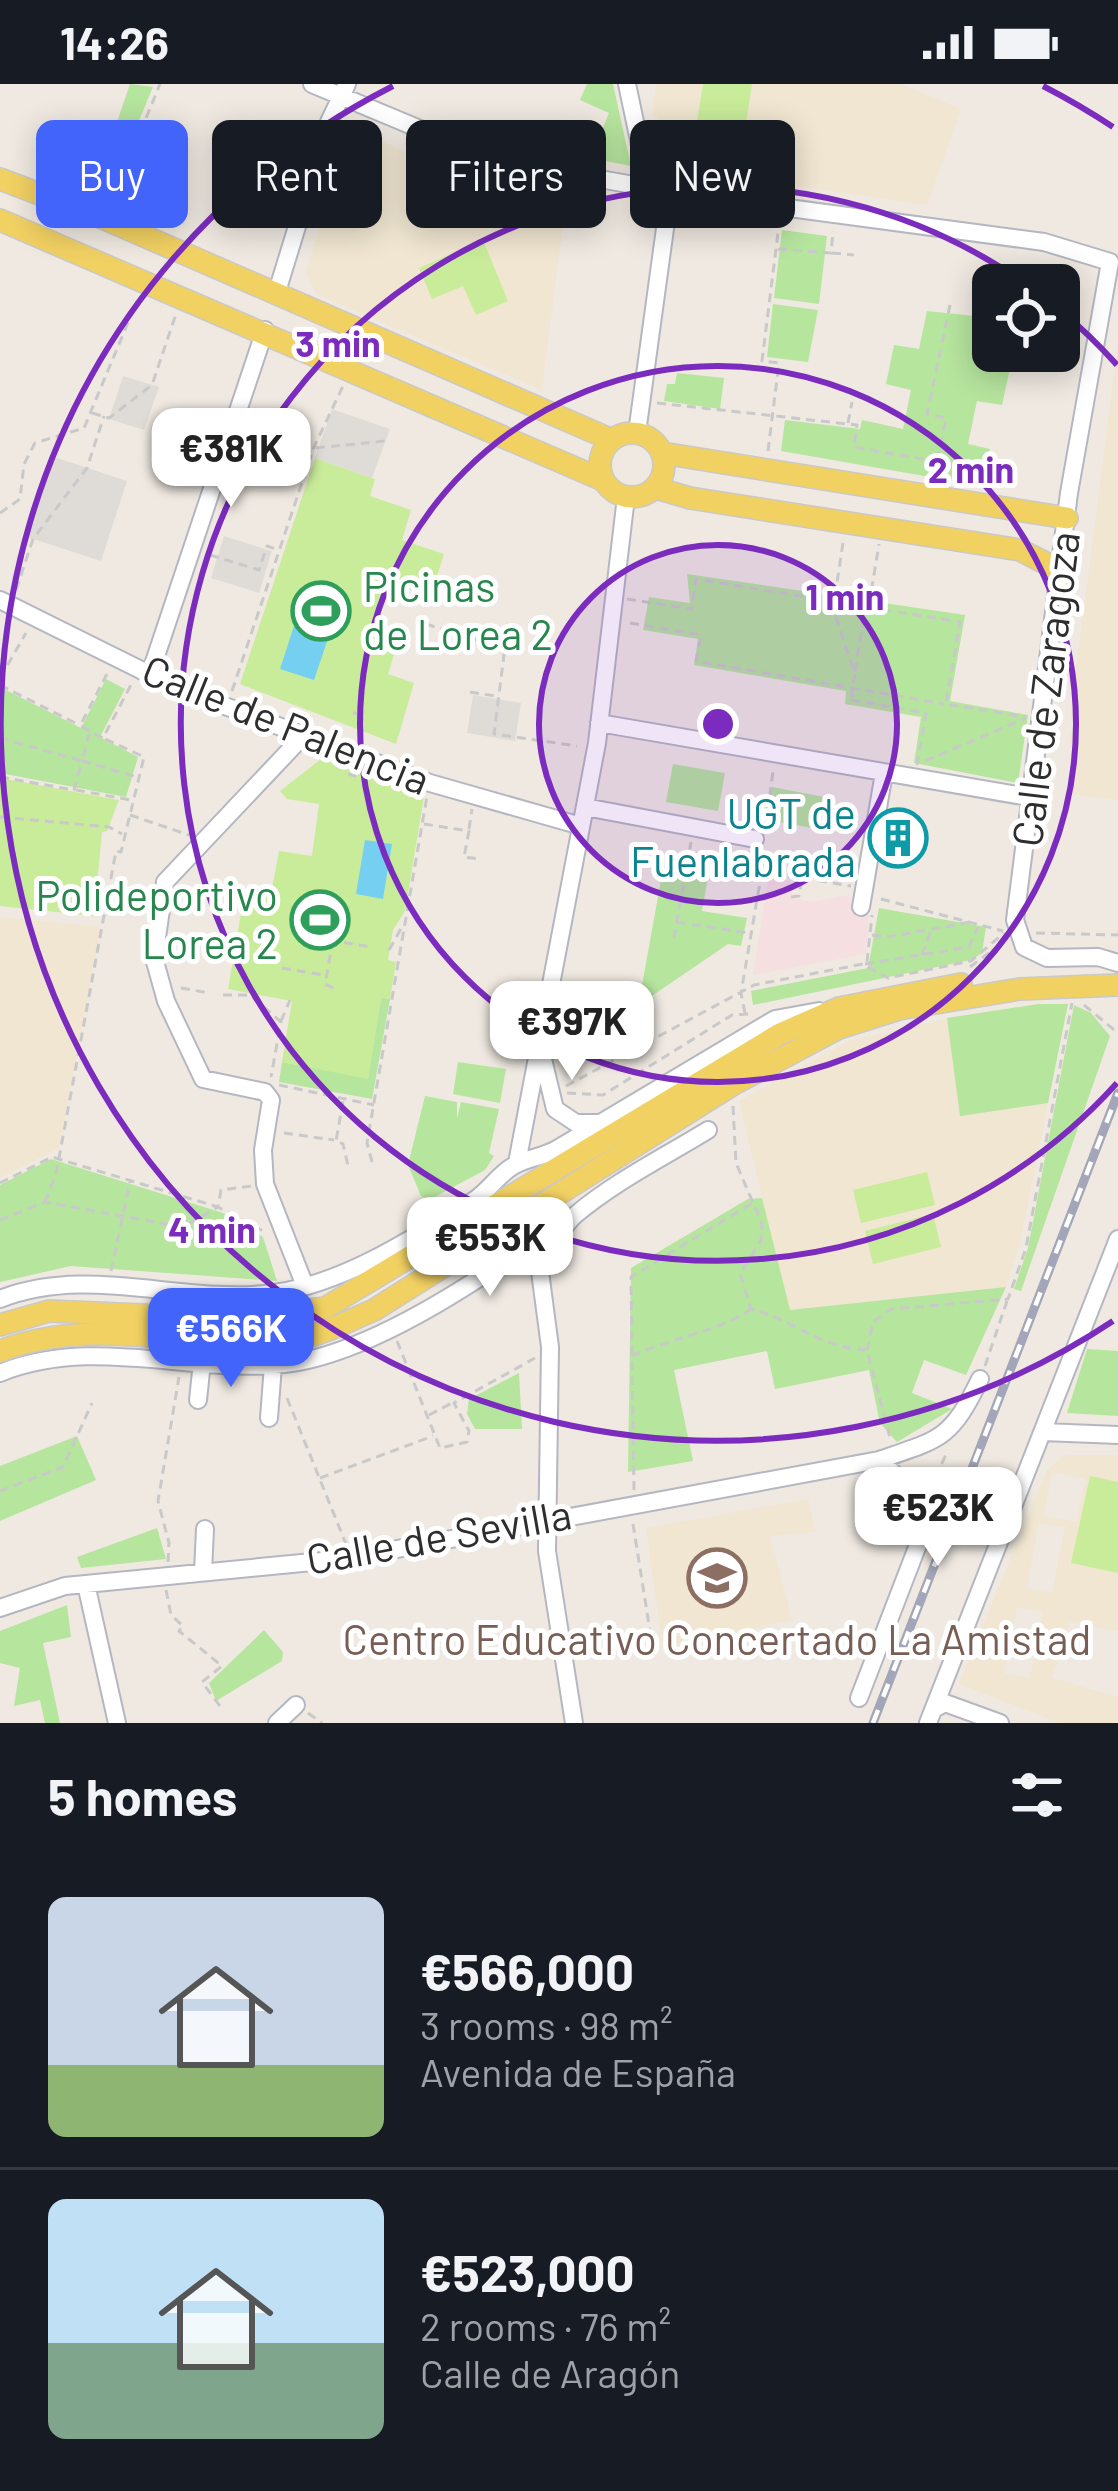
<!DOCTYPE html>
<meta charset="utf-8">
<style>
body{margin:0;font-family:Barlow,sans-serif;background:#242831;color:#f1f3f6;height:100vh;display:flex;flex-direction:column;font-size:45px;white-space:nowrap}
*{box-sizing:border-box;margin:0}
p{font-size:39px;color:#9ea1a6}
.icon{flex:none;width:66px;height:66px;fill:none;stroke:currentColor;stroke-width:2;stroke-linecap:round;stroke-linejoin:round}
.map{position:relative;height:1639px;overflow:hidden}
.panel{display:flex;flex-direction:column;background:#171b24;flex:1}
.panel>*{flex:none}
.top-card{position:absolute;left:36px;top:36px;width:1047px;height:108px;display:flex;gap:24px}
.tools{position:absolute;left:972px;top:180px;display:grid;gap:24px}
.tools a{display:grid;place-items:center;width:108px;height:108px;border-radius:18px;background:#171b24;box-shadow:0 6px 30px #0003;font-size:60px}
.price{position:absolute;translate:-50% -102px;padding:0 27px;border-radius:24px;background:#fff;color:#222;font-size:39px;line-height:78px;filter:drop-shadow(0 3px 6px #0008)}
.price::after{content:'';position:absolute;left:50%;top:72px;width:36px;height:27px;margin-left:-18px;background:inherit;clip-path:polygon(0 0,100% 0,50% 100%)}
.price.active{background:#4264fb;color:#fff}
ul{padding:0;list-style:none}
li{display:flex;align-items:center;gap:36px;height:300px;padding:0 48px}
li+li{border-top:3px solid #363941}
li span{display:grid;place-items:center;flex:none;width:336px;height:240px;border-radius:18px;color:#555}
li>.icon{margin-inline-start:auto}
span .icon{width:144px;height:144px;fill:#fffc;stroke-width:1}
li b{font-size:51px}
h2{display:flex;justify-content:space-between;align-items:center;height:144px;padding:0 48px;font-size:51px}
.tag{padding:0 42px;border-radius:18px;background:#171b24;box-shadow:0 6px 30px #0003;font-size:42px;line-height:108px}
.tag.active{background:#4264fb;color:#fff}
.status{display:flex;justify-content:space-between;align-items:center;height:84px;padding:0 60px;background:#171b24;direction:ltr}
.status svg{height:33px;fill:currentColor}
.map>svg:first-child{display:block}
.education{fill:#f0e6d1;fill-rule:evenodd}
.medical{fill:#f5dfe0}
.green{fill:#b6e59e}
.pitch{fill:#c9ec9a}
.plaza{fill:#dfdcd8}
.water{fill:#75cff0}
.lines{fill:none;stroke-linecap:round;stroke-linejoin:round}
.minor-casing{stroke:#b4b7c1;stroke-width:20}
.major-casing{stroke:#c9c9c9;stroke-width:24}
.path{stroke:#c9c9c9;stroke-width:3;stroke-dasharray:9 6;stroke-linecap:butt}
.minor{stroke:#fff;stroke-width:16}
.major{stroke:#f2d163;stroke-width:21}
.rail-casing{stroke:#a3a6b8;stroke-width:9}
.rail{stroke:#fff;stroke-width:4.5;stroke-dasharray:14;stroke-linecap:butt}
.ring{fill:none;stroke:#7b2cbf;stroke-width:6}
.labels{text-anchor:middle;stroke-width:10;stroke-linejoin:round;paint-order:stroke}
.leisure-label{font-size:42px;fill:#27864d;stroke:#fff;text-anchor:start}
.street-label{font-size:42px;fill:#2e2e2e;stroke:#fff}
.culture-label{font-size:42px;fill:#0d838f;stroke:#fff;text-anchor:end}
.education-label{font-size:42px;fill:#785e54;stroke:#fff}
.centre{fill:#7b2cbf;stroke:#fff;stroke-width:6}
.ring-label{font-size:36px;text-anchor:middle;font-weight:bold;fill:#7b2cbf;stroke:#fff;stroke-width:10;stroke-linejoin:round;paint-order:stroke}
</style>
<div class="status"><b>14:26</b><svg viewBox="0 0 49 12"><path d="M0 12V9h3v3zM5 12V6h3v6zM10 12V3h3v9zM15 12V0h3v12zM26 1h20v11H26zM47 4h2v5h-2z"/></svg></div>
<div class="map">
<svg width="1118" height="1639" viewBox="0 0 1118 1639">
<rect width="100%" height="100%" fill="#efe9e1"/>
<path class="education" d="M656 0H900L961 25 927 121 713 90 652 29Z
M356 46 456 89 566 117 542 306 316 210 306 188 349 49Z
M1118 259V716L1065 709 1072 704 1070 648 1077 640 1070 633Z
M0 833 101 843 59 1064 0 1094Z
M947 934 961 1031 1048 1019 1020 1159 1006 1203 789 1226 739 1017 849 957Z
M1065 1371H1118V1398L1090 1393 1072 1479 1118 1489V1547L1070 1538 1052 1594 1118 1613V1639H1060L959 1600 1047 1386ZM1052 1388 1085 1395 1077 1438 1044 1432ZM1039 1439 1065 1443 1052 1509 1027 1504ZM1017 1523 1043 1528 1030 1594 1004 1589Z
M808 1415 816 1448 770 1452 792 1536 663 1564 646 1444Z"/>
<path class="medical" d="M769 789 791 798 792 814 813 818 849 811 851 821 869 824 866 870 753 891Z"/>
<path class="green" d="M130 0 153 3 108 111 94 105 104 81 87 40 117 38Z
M587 0H613L631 82 590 74 609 29 580 16Z
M782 146 827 152 819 220 774 214Z
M773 220 818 226 808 278 767 273Z
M927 227 993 234 985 275 1011 280 1002 321 977 317 968 360 990 365 987 377 964 376 986 381 982 402 781 367 785 336 860 345 862 336 903 345 911 306 886 300 894 261 919 265Z
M677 289 724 294 720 325 664 317 667 300H675Z
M687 490 965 531 950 617 1028 631 1018 699 914 679 921 633 845 620 846 607 694 581 698 555 643 546 649 513 690 519Z
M106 595 125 605 100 653 138 673 126 713 0 689V603L81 644Z
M673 680 725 689 718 727 666 718Z
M772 703 824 713 818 745 766 736Z
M666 768 711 776 702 827 747 834 741 862 728 860 646 916 641 907Z
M879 824 986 843 982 869 971 876 753 921 751 907 868 884Z
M381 913 390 915 372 1015 279 998 282 978 368 994Z
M1038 920H1068L1048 1019 960 1032 947 934Z
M1074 921 1091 929 1110 952 1021 1207 1014 1205 1028 1164Z
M458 978 506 985 500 1019 453 1010Z
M425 1012 457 1018V1035L461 1018 499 1025 489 1069 494 1072 485 1086 429 1116 421 1112 408 1081Z
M51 1075 223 1129 263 1153 277 1197 71 1182 0 1198V1101Z
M762 1114 790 1226 1006 1203 966 1291 924 1276 912 1309 952 1325 897 1358 880 1339 869 1286 775 1305 767 1267 674 1286 693 1377 628 1388 631 1184 748 1115Z
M1087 1265 1118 1267V1332L1067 1329Z
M519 1289 522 1345H475L467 1330 469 1315Z
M77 1352 96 1396 0 1437V1382Z
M157 1444 166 1475 81 1484 77 1473Z
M67 1521 71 1553 43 1559 60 1639H45L40 1616 14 1622 20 1584 0 1579V1547Z
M264 1546 283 1568 282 1577 216 1617 209 1599Z"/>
<path class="pitch" d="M703 0H752L740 78 692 70Z
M483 156 508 217 476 231 463 202 432 215 419 184Z
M315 374 375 395 370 412 411 426 402 456 444 470 432 508 425 511 387 498 372 542 400 552 388 590 414 599 396 660 240 600Z
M321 675 424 713 405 827 393 846 388 876 396 878 390 915 381 914 368 995 282 978 292 917 228 905 245 806 271 810 279 767 312 772 319 720 287 715 280 707Z
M0 694 119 716 107 747 102 748 94 832 0 822Z
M927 1088 935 1121 861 1139 853 1106Z
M933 1130 941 1163 873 1180 865 1147Z
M1090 1392 1118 1398V1489L1071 1479Z"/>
<path class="plaza" d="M123 292 159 303 144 346 109 335Z
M332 325 390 345 372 394 315 374Z
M54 373 127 397 101 477 27 453Z
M224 452 272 467 259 509 211 494Z
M473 611 521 619 515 657 467 649Z"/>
<path class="water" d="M303 514 338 525 314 596 280 585Z
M365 756 392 760 383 815 356 810Z"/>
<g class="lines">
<defs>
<path id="minor" d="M312 0 482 71 531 83 691 111 1044 158 1110 178 1069 409 1015 836 1024 863 1047 874 1098 873 1118 879
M627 0 649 104
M639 45 687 92 691 111
M276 211 329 38 347 0
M637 349 670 108
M0 516 177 604 430 699 581 742
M150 590 265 246
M599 639 1034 714
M304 651 165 798 154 874 166 917 203 995 265 1008 271 1016 263 1066 265 1100 305 1202
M585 723 755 755
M861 823 884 689
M543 975 555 1025 576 1039H598
M517 1079 597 659 626 413
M488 1117C485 1146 512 1173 541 1164 556 1159 563 1142 574 1132 614 1098 664 1073 708 1046
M537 1165 550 1263 547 1467 574 1639
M0 1215C90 1180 181 1221 274 1209 343 1200 415 1153 473 1117 489 1107 498 1090 515 1081 528 1074 543 1073 557 1065L775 935 819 927
M0 1289C89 1253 181 1287 274 1281 353 1277 458 1210 522 1165
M198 1316 202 1278
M269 1334 273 1281
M1043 1348 1118 1351
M203 1488 205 1445
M86 1500 117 1639
M0 1524 65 1502 343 1475 879 1376C941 1355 951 1355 980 1295
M859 1614 921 1453C922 1417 906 1399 879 1376
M934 1625 945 1619 1000 1639
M277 1639 296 1621
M928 1639 1118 1155"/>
<path id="major" d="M0 95 105 135 612 356
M0 136 603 396
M600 381a32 32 0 1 1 64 0a32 32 0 1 1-64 0Z
M662 369 1067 434
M656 404 690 414 1020 466 1063 488
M0 1241 49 1227 235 1235 325 1224 780 950 839 924 961 900
M0 1267C100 1229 193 1268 295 1255 323 1251 348 1237 374 1226L732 1001 839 944 899 925 1020 905 1118 901"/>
</defs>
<use href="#minor" class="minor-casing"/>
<use href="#major" class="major-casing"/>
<path class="path" d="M68 45 83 73 84 107
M112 117 160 0
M778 165 831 169 833 147
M832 169 854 171
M657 319 857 341 854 363 957 381 955 396
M92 329 109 334 152 301 176 230
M848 339 852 318
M316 364 385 357
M768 367 779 279 762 277 779 141
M938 376 946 334 927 330 950 221
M0 429 20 415 24 380 35 359 84 344 137 217
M843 459 833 525 855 590 850 620
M210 471 259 486 267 462 276 465
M16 506 33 455 87 384 104 332
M627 515 692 525 696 495 960 538 946 620 1025 633
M869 521 879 460
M839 522 864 530 855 588
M508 539 494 650 577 662
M630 539 701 551 696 577 944 620
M426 540 483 558
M107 590 80 642 103 654 132 599
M0 594 26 549
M0 601 79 641
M232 607 314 363 343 302
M470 608 495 612
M851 616 926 629 917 681
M353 629 364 630 359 645 364 647
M0 654 82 677 89 650
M925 677 1026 634
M348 690 355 692 351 688
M0 693 74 706 82 677 134 692
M76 706 131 716
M130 731 189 751
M0 733 109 743 122 750
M424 740 469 747 464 773 479 775
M766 742 773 687
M469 745 472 725
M763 779 772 789 851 802
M791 813 799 812 802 794
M881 815 1003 847
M677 838 749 849
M1036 849 1118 851
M872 851 888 853 970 838
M674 854 691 758
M329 856 371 863
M333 856 325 900 335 905
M389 866 402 843
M922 871 931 847
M867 878 872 831
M865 880 969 863 978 843
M970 883 1005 857
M282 884 324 891
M181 904 209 909
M223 911H250L281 938 271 993
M1084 921 1118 949
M745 929 741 909 765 769
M281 937 290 916
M279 1001 374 1021
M566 1002 754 901 863 880 888 894 971 877 1004 849
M567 1009 603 1011 732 931 750 930
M343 1017 336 1057 343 1060 349 1086
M733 1022 736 1079 762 1140 761 1156 740 1190 751 1225C798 1237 813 1262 867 1266L890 1354
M284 1049 334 1056
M372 1078 367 1059 427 712
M0 1099 52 1073 218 1123 221 1106 252 1102
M45 1118 56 1090 116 767 121 768 144 673 103 654
M0 1136 45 1118 183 1143 218 1123 263 1147
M111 1187 130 1098
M397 1257 440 1364 467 1358 469 1347 454 1319 535 1274
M867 1266 873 1238 891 1225 1008 1215 1026 1164 1072 919
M632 1272C671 1254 719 1247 750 1226
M985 1282 1007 1217
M287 1314 346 1460
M429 1331 452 1319
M320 1394 433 1352
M634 1406 631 1193 754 1118
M0 1407 63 1383 92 1319
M929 1407 948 1366
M633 1440 654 1572
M168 1478 169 1459 158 1417 179 1293
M166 1506 171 1531 183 1542 179 1547 222 1582 202 1598 223 1626
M308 1629 322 1639"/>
<use href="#minor" class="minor"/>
<use href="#major" class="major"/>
<defs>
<path id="rail" d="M873 1639 1118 1009"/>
</defs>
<use href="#rail" class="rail-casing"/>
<use href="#rail" class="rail"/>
</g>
<circle cx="718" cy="640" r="179" fill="#7b2cbf" fill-opacity=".12"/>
<g class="ring">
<circle cx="718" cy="640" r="179"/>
<circle cx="718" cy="640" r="358"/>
<path d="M1117 999A537 537 0 1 1 1026 200M1060 226A537 537 0 0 1 1117 281"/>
<path d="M1113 1237A716 716 0 1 1 393 2M1043 2A716 716 0 0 1 1113 43"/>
</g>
<defs>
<symbol id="stadium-ring" viewBox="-11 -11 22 22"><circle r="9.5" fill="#fff" stroke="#2e9e5b" stroke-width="1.5"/><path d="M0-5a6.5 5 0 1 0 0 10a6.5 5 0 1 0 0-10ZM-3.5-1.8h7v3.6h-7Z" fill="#2e9e5b"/></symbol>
<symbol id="building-ring" viewBox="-11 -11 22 22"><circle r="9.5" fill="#fff" stroke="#0f9aa8" stroke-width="1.5"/><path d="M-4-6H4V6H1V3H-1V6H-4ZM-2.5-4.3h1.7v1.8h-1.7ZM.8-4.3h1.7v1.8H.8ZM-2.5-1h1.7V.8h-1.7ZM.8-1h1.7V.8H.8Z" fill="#0f9aa8"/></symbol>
<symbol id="school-ring" viewBox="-11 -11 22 22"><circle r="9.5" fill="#fff" stroke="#8d6e63" stroke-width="1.5"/><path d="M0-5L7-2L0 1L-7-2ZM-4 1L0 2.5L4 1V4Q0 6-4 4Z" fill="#8d6e63"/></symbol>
</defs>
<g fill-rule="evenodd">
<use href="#stadium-ring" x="288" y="494" width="66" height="66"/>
<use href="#building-ring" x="865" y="721" width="66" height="66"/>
<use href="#stadium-ring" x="287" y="803" width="66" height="66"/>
<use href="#school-ring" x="684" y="1461" width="66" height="66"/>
</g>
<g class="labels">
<g class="leisure-label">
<text x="363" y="518">Picinas<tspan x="363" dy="48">de Lorea 2</tspan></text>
<text x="278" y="827" text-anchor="end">Polideportivo<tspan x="278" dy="48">Lorea 2</tspan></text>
</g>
<g class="street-label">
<text transform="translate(1046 605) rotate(-83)" y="15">Calle de Zaragoza</text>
<text transform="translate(286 641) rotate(22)" y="15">Calle de Palencia</text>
<text transform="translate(439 1453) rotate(-10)" y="15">Calle de Sevilla</text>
</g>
<g class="culture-label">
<text x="856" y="745">UGT de<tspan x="856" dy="48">Fuenlabrada</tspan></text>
</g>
<g class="education-label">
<text x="717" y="1571">Centro Educativo Concertado La Amistad</text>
</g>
</g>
<circle cx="718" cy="640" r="18" class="centre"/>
<g class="ring-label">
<text x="338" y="273">3 min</text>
<text x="971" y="399">2 min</text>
<text x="845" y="526">1 min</text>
<text x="212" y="1159">4 min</text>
</g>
</svg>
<div class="tools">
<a><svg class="icon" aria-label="locate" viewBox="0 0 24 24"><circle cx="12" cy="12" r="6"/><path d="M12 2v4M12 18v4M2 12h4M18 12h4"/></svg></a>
</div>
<b class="price" style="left:231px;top:426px">€381K</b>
<b class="price" style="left:572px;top:999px">€397K</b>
<b class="price" style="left:490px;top:1215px">€553K</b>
<b class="price active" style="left:231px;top:1306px">€566K</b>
<b class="price" style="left:938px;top:1485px">€523K</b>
<div class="top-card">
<a class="tag active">Buy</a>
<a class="tag">Rent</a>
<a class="tag">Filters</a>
<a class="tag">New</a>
</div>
</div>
<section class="panel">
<h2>5 homes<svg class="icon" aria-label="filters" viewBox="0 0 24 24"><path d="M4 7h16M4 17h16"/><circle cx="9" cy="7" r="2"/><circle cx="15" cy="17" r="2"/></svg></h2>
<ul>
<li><span style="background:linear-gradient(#c9d6e8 70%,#8fb573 0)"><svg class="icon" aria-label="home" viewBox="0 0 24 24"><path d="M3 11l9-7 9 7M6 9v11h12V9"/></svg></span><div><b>€566,000</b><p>3 rooms · 98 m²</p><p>Avenida de España</p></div></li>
<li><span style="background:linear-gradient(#bfe0f5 60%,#7fa58c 0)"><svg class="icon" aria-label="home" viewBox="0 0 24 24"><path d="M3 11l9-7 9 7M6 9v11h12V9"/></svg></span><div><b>€523,000</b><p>2 rooms · 76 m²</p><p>Calle de Aragón</p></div></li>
</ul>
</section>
